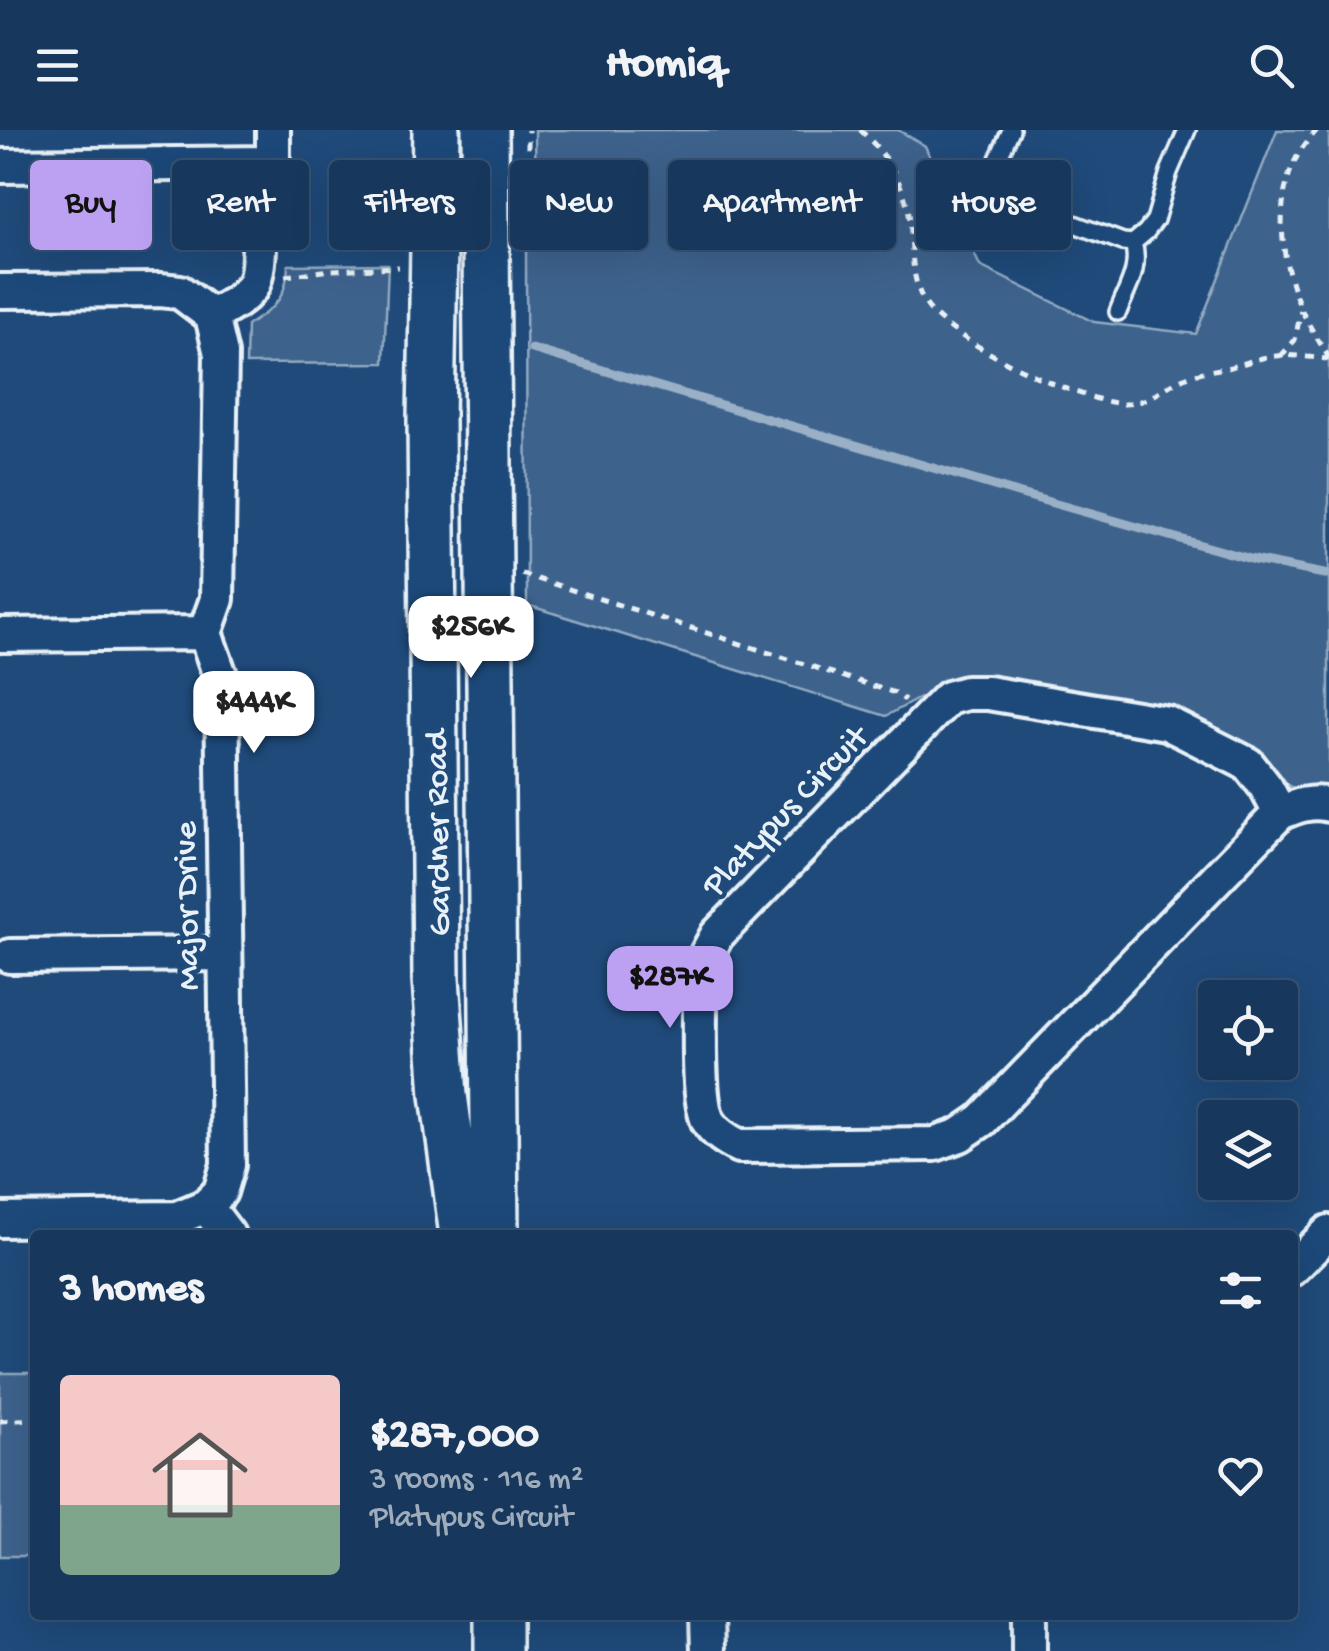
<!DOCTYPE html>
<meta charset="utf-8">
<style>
body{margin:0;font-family:"Gochi Hand",sans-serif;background:#203f62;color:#f1f3f6;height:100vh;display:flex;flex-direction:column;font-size:38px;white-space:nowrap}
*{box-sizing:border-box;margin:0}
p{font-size:32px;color:#9eacbb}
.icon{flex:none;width:55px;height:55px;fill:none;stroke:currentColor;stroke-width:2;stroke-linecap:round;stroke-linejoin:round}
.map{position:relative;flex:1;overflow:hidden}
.details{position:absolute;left:30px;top:1100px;width:1268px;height:390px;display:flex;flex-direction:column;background:#17385c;border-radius:10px;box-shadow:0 10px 40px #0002,0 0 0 2px #365272}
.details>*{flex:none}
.top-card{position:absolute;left:30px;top:30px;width:1270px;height:90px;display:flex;gap:20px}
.tools{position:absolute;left:1198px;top:850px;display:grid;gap:20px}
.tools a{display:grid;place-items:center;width:100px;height:100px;border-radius:10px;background:#17385c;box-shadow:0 10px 40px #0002,0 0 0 2px #365272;font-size:50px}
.price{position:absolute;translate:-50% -85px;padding:0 22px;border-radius:20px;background:#fff;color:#222;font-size:32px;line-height:65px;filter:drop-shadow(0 2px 5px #0008)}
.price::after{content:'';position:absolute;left:50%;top:60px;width:30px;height:22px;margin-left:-15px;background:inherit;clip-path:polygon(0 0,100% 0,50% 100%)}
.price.on{background:#bca0f2;color:#111}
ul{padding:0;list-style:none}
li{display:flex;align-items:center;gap:30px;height:250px;padding:0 30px}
li span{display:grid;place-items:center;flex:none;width:280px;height:200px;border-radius:10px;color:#555}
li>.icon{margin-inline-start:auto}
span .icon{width:120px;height:120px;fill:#fffc;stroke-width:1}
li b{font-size:42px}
h2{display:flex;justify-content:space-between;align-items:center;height:120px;padding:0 30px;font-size:42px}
.chip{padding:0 35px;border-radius:10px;background:#17385c;box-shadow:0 10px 40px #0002,0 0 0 2px #365272;font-size:35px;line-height:90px}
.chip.on{background:#bca0f2;color:#111}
header{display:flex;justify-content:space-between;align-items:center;height:130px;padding:0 30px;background:#17385c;font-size:45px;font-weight:700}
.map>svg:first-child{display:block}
.green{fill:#3c628c;stroke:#92aac2;stroke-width:2.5}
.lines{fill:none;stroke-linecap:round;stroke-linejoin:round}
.stream{stroke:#9ab0c7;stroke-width:9}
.lane-casing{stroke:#e8f1f8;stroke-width:22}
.street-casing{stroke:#e8f1f8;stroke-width:40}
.secondary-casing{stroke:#e8f1f8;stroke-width:52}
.path{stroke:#e8f1f8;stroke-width:5;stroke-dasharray:8 8;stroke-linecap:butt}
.lane{stroke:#1f4a7a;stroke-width:15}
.street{stroke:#1f4a7a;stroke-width:32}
.secondary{stroke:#1f4a7a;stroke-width:45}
.labels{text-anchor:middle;stroke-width:9;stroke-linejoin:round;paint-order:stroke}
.street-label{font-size:35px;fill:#e8f1f8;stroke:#1f4a7a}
</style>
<header><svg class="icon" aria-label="menu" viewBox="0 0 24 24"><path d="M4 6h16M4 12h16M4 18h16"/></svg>Homiq<svg class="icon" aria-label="search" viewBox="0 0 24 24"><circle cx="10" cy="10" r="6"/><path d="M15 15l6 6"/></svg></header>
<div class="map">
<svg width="1329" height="1521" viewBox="0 0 1329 1521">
<rect width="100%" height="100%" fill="#1f4a7a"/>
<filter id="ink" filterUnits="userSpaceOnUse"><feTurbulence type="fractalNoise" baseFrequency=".01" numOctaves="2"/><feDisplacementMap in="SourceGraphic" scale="20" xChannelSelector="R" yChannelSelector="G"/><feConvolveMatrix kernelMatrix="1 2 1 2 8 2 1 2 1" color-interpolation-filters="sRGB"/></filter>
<g filter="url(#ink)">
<path class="green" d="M535 0H898L925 16 980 136 1094 192 1196 204 1277 0H1329V661C1297 660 1286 662 1266 634L944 555 886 586 527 475 526 123 536 68Z
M388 134 384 233 246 234 247 196C274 177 287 170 288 135Z
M0 1243H35V1426H0Z"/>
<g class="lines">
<path class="stream" d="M532 219 1021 364 1254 430 1329 445"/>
<defs>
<path id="lane" d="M1011 0 998 29 997 43 1000 54 1005 62 1014 70 1031 78 1123 112 1133 113C1141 138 1127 158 1118 182
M1133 113 1146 102 1155 90 1169 42 1187 0"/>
<path id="street" d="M0 36 273 33V0
M0 161 160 160 180 162 212 186 221 224 217 469 205 503 222 551 228 1035 220 1062 206 1076 177 1088 0 1090
M212 186C226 178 241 171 251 158 265 141 257 59 257 33
M0 505 205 503
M1280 683 1266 657 1248 634 1167 593 988 563H966L948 568 717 805 705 827 700 848C701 880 696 966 708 991 715 1003 727 1010 739 1016L935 1014 960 1005 982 990 1280 683C1296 676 1312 670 1329 675
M10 826 224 824
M206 1076 228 1105
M1292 1139 1329 1102
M707 1485 708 1521
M1029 1485V1521"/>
<path id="secondary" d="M436 0 431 290 436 849 444 965 463 1105
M485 0 495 1105
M498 1485V1521"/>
</defs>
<use href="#lane" class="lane-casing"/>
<use href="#street" class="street-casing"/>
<use href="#secondary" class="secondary-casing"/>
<path class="path" d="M860 0C886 23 906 56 910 91 913 119 910 148 925 173 948 211 1079 272 1125 274 1149 274 1166 254 1187 247 1201 241 1217 240 1231 237 1246 233 1261 227 1276 226 1293 224 1312 228 1329 229
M1317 0C1310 8 1303 16 1298 25 1271 72 1282 141 1305 187 1312 201 1321 214 1329 228
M524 98 528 76V0
M285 146 330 140 399 137
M1281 226 1295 210 1301 180
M522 444 895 563 905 570
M0 1291 35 1289"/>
<use href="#lane" class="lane"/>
<use href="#street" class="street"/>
<use href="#secondary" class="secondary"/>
</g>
</g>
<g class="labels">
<g class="street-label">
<text transform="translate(783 679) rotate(-46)" y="12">Platypus Circuit</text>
<text transform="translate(435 703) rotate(-91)" y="12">Gardner Road</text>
<text transform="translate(184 776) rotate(-91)" y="12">Major Drive</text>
</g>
</g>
</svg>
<div class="tools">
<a><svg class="icon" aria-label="locate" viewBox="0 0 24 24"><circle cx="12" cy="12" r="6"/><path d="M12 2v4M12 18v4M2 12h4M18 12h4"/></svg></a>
<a><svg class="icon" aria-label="layers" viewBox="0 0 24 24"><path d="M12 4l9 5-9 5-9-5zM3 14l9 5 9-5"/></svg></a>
</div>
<b class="price" style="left:471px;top:551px">$256K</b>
<b class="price" style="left:254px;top:626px">$444K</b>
<b class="price on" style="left:670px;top:901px">$287K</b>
<div class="top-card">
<a class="chip on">Buy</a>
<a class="chip">Rent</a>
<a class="chip">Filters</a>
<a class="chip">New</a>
<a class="chip">Apartment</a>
<a class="chip">House</a>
</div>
<section class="details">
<h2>3 homes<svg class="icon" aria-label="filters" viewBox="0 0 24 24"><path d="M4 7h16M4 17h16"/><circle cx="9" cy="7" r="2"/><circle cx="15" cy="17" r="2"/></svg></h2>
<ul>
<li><span style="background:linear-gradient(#f6c9c9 65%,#7fa58c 0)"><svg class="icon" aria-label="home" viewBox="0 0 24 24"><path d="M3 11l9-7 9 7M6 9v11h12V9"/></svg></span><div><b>$287,000</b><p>3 rooms · 116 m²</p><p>Platypus Circuit</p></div><svg class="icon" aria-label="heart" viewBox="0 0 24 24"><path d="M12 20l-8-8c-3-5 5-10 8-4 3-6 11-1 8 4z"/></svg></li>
</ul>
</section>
</div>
